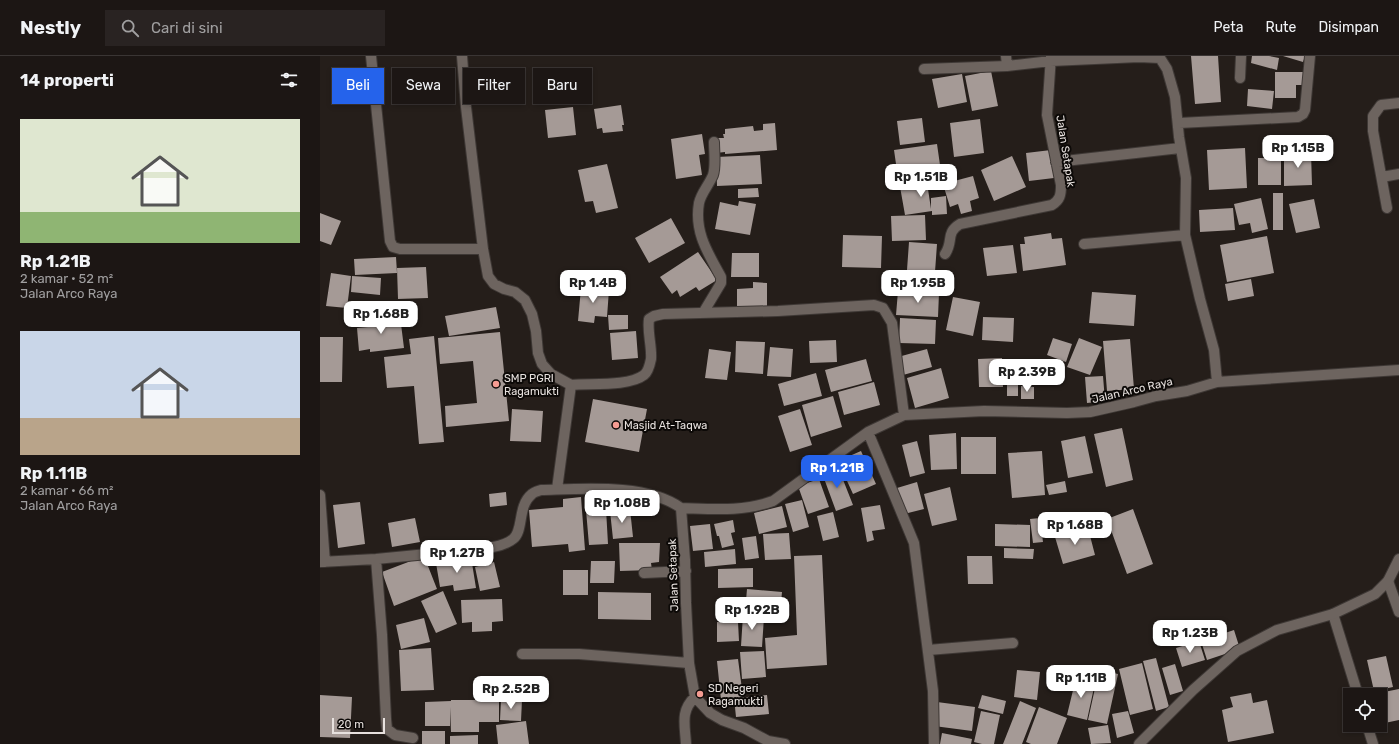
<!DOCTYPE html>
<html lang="id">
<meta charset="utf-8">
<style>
body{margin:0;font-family:Rubik,sans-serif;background:#292322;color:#f1f3f6;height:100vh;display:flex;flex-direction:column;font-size:15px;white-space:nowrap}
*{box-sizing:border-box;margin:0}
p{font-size:13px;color:#a09fa0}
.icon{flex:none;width:22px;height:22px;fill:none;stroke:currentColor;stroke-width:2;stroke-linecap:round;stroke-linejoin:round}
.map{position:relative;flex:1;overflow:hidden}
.details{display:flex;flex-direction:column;background:#1c1614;width:320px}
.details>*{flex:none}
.top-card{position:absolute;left:12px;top:12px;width:380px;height:36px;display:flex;gap:8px}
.fabs{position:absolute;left:1023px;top:632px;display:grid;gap:8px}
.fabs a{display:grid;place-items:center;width:44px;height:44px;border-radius:0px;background:#1c1614;box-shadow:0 2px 6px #0003,0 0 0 1px #3a3534;font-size:20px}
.scale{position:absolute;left:12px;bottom:10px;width:53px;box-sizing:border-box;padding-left:4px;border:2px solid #e7e1de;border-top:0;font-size:11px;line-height:14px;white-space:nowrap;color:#e7e1de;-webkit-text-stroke:3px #0c0907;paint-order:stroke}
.price{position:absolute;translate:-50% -34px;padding:0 9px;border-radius:8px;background:#fff;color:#222;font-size:13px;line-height:26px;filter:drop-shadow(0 1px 2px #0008)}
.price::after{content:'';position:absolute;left:50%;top:24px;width:12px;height:9px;margin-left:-6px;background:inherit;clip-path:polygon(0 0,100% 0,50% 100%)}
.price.on{background:#2563eb;color:#fff}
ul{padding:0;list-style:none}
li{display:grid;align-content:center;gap:8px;height:212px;padding:0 20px}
li span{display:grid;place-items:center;height:124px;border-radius:0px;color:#555}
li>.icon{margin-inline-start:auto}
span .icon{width:72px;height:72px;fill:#fffc;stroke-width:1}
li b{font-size:17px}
h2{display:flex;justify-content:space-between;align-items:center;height:48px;padding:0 20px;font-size:17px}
.tag{padding:0 14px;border-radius:0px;background:#1c1614;box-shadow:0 2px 6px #0003,0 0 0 1px #3a3534;font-size:14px;line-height:36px}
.tag.on{background:#2563eb;color:#fff}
header{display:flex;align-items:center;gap:24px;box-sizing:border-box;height:56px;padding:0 20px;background:#1c1614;border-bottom:1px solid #3a3534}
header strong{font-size:19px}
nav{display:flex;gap:22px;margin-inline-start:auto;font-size:14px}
.search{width:280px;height:36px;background:#292322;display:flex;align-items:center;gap:10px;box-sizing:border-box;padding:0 14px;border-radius:0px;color:#a09fa0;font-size:15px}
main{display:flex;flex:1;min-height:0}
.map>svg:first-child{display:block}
.building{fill:#a59a96}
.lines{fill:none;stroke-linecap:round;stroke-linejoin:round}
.street-casing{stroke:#3e3835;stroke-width:12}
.secondary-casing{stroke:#3e3835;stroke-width:12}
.street{stroke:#6d645f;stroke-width:10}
.secondary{stroke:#6d645f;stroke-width:10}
.poi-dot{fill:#f59c92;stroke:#0c0907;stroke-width:1.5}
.labels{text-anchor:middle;stroke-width:4;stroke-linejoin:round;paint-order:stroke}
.street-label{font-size:11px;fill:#e7e1de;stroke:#0c0907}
.poi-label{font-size:11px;fill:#e7e1de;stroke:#0c0907;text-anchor:start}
</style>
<header>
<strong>Nestly</strong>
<div class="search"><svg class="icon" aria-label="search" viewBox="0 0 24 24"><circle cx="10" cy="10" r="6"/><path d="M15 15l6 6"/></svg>Cari di sini</div>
<nav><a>Peta</a><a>Rute</a><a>Disimpan</a></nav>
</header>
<main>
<section class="details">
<h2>14 properti<svg class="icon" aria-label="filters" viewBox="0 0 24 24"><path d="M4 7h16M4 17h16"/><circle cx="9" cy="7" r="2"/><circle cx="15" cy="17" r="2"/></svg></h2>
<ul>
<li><span style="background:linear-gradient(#dfe7d0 75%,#8fb573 0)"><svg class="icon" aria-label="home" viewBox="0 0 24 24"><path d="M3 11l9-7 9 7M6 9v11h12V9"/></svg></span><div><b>Rp 1.21B</b><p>2 kamar · 52 m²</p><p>Jalan Arco Raya</p></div></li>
<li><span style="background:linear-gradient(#c9d6e8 70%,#b9a48a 0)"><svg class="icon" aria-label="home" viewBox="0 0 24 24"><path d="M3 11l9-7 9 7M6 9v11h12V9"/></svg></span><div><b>Rp 1.11B</b><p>2 kamar · 66 m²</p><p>Jalan Arco Raya</p></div></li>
</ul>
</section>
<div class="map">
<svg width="1079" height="688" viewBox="0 0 1079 688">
<rect width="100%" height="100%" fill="#251e1a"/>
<path class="building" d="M871 0H898L901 46 875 48Z
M932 0H949L959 2 957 14 931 7Z
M963 0H985L983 6Z
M671 15 678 50 652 55 645 20Z
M955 16H985L984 29H976V42H955Z
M642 18 647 46 618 52 612 23Z
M928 33 954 35 952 53 927 50Z
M301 49 304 69H302L303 75 283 77 282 72 277 73 274 53Z
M253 51 256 79 228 82 225 54Z
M602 62 605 86 580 89 577 65Z
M660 63 664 97 634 101 630 67Z
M455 67 457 94 405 98V96L396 97V82H404L403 78H405V73L433 70 434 75 443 74V68Z
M382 78 385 98 379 99 382 119 356 123 351 83Z
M617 88 621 116 578 122 574 94Z
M925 92 927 132 889 134 887 94Z
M731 94 734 122 709 125 706 97Z
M964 96H991L992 129 964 130Z
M440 99 442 128 397 130 396 101Z
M692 100 706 131 674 145 661 114Z
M938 102H961V129H938Z
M287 108 298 152 276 157 273 145 265 146 258 114Z
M606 120 611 153V142L626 140 627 158 612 159V155L585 159 579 125Z
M653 120 659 142 650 145 652 155 641 158 638 148 630 151 623 128Z
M438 132 439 141 418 142V133Z
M953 137H963V174H953Z
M941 142 948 173 932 177 930 167 919 169 914 148Z
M994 143 1000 172 976 177 969 148Z
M419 145 436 148 430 179 395 173 400 146 418 150Z
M913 152 915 174 880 176 879 154Z
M0 157 21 165 11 189 0 185Z
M605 159 606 184 572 185 571 160Z
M351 162 365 187 329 207 315 182Z
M731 177 732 183 742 182 746 209 703 215 700 188H705L704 181Z
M523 179 562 180 561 212 522 211Z
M947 180 954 217 907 226 900 189Z
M589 186 617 188 615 216 587 214Z
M693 189 697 217 667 220 663 192Z
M378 196 397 224 379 235 376 231 360 241 357 234 352 238 340 221Z
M412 197H439V221H411Z
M76 201 77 217 35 219 34 203Z
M106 211 108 242 78 243 77 212Z
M11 217 31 220 27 252 6 250Z
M32 220 61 222 60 239 31 236Z
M931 223 934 240 908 245 905 228Z
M433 226 447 227V254L417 255V233L433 232Z
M261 232 289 234 287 261 275 260 274 267 258 265Z
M578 235 619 237 618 261 576 259Z
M772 236 816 239 814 270 769 267Z
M633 241 660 246 653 280 626 274Z
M176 251 180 272 129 280 125 260Z
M288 259H308V273L289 274Z
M80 260 84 292 50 296V293L39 295 37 272 48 271 47 264Z
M663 261 694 262 693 286 662 284Z
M580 262 616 264 615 288 579 287Z
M316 275 318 302 292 304 290 277Z
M180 276 189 365 126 371 125 350 157 347 153 305 120 308 118 282Z
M114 280 124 386 99 388 94 330 67 332 64 301 91 298 89 283Z
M0 281H23L22 326H0Z
M733 282 752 288 746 306 727 299Z
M759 282 782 291 770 319 747 311Z
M810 283 814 333 787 335 783 285Z
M516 284 517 306 490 307 489 285Z
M416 285 445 286 443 318 415 316Z
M450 291 473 293 471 321 447 320Z
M389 293 411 296 407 324 385 322Z
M607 293 612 311 583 319 578 301Z
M682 302 683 331H659L658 303Z
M546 303 552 325 511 336 505 314Z
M621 312 629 342 595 352 587 322Z
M496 317 502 340 464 350 458 328Z
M783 320 785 345 767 347 765 321Z
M554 326 560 349 524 359 518 336Z
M687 327H698V340H687Z
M701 330 714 331V343H701Z
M513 340 522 371 491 381 482 349Z
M273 343 327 353 319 396 265 386Z
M192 353 223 355 221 386 190 385Z
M480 353 492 389 470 396 458 360Z
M802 372 813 424 786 431 774 378Z
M636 377 637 413 611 414 609 379Z
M765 380 773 417 748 422 741 385Z
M641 381H676V418H641Z
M597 385 605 417 590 421 582 389Z
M541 395 556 428 533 438 518 405Z
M722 395 725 439 692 442 688 397Z
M518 411 533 449 516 455 502 417Z
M499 423 509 451 488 458 478 430Z
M745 425 747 436 729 439 726 429Z
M597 426 604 453 584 458 577 432Z
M630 431 637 464 612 470 604 438Z
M186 436 187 449 170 451 169 438Z
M261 441 265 494 249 496 248 488 212 491 209 454 243 451V443Z
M482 444 489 471 473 476 465 448Z
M40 446 45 488 18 492 13 449Z
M560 449 565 473 552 475 554 484 547 486 541 452Z
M462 450 467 471 439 478 434 457Z
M286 453 288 488 269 489 266 454Z
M310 453 313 481 293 483 290 455Z
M813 453 833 508 807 518 787 463Z
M513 456 519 481 503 485 497 460Z
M95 462 100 486 72 491 68 467Z
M720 462 723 486 713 487 710 463Z
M413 464 415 476 411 477 414 489 402 492 399 480H397L394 468Z
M390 468 393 493 373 495 370 470Z
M675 468 710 469V491L675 490Z
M768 472 775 499 743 508 735 481Z
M469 477 471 503 445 504 443 478Z
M436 480 439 502 425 504 422 482Z
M299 487H340L339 506 331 507 332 514 300 515Z
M684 492 714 493 713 503 684 502Z
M415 493 416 508 385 511 384 496Z
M502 499 507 609 447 613 445 582 477 579 474 500Z
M104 500 117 533 74 550 62 516Z
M647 500H672L673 528H648Z
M151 501 156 532 134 535 133 529 120 531 116 507Z
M271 505H295L294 527H270Z
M174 506 180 531 160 535 155 511Z
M433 512V531L398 532V513Z
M243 514H268V539H243Z
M427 533 462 536 460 558 425 556Z
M123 535 137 568 116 577 101 545Z
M278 536 331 537V564L278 563Z
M182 543 183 565 172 566V575L152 576V566L142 567 141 544Z
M423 559 444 561 442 591 421 590Z
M104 562 110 586 81 593 76 569Z
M397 566H418L419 585 397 586Z
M914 574 920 593 887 604 881 585Z
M879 585 885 604 862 611 856 592Z
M111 592 114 634 81 635 79 594Z
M444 595 446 621 422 623 420 596Z
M1066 600 1073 631 1054 635 1047 604Z
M836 602 849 651 836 655 823 605Z
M418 603 423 641 418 642 447 639 449 658 416 661 414 642 401 644 397 605Z
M822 607 833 653 810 659 799 613Z
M855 608 863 635 850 639 842 612Z
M697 614 720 616 717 644 694 641Z
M779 614 798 618 787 668 768 664Z
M756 622 775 627 767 664 747 659Z
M1079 633V664L1060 668V639L1054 638Z
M931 637 933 647 947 644 954 677 908 686 902 654 913 651 910 641Z
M0 639 32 641 30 682 0 681Z
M662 639 686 645 683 658 658 652Z
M181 643 202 644 201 665 180 664Z
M131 644H179V666H159V676H131L130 651V670H105V646L131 645Z
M700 645 716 652 702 688H683Z
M617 646 655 651 652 675 614 670Z
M719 651 747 662 737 688H711L706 686Z
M661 655 680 659 674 688H662L654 686Z
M808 655 814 677 797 682 792 658Z
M206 665 209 688H178L176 669Z
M788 669 791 687 771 688 768 672Z
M102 675H125V688H102Z
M622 677 652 683 651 688H620Z
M158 679V688H130V680Z"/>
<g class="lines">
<defs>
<path id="street" d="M51 0 70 185 73 191 80 193H163
M142 0 146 51 163 193 168 220 174 228 184 233 195 236 205 244 212 258 216 275 218 297 222 308 231 318 251 329 237 433
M686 0 687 10
M604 13 687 10 731 5 819 1 840 2 847 13 855 41 859 81 866 122 865 179 880 243 894 294 897 326
M920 22 921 0
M859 67 978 61 983 58 985 54 990 0
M736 106 860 92
M1062 121 1079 118
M1067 152 1053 75V60L1061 49 1079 47
M764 188 865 179
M625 198C634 185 625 177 640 168L732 149C740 144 741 139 741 129L727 59 731 0
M383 257 401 227V221C388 197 374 176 379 147 381 137 389 129 393 119 396 110 394 96 394 86
M251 329C270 327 308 331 324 319 328 316 330 308 331 303 332 290 327 276 329 263L334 260 343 258 458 255 554 249 563 252 572 267 584 359
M548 376 594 487 613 635 614 688
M0 439 5 506
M361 452C393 453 423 456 453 445L548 376 584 359 664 355 747 357 770 356 814 346 836 340 867 335 897 326 1079 314
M56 503 62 579 66 663 67 673 75 679 93 682
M0 506 56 503 169 492C177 490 186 489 193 483 204 475 197 450 212 438 214 436 218 435 221 434 261 433 327 427 361 452L365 504 366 547 369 607 375 641 390 657 402 664 424 672 448 685 465 688
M324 517 366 515
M1068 525 1079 556
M1013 558 1038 639
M608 594 693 587
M202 598H259L369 607
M1047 669 1053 688
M366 688C365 669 360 655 375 641"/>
<path id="secondary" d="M819 688 873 634 917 595 957 574 1013 558 1055 538 1068 525 1079 503"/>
</defs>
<use href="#street" class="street-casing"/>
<use href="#secondary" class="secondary-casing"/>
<use href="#street" class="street"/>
<use href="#secondary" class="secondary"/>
</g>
<g class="poi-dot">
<circle cx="176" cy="328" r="4"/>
<circle cx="296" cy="369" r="4"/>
<circle cx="380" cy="638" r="4"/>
</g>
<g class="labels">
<g class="street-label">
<text transform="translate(746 95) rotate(81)" y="4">Jalan Setapak</text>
<text transform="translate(812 334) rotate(-13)" y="4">Jalan Arco Raya</text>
<text transform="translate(353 519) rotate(-92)" y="4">Jalan Setapak</text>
</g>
<g class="poi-label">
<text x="184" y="326">SMP PGRI<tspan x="184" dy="13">Ragamukti</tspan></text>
<text x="304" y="373">Masjid At-Taqwa</text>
<text x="388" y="636">SD Negeri<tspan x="388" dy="13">Ragamukti</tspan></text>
</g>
</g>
</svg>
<div class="fabs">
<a><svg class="icon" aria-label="locate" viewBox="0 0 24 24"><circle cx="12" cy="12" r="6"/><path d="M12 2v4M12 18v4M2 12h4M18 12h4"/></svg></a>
</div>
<div class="scale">20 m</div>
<b class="price" style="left:978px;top:113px">Rp 1.15B</b>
<b class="price" style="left:601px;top:142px">Rp 1.51B</b>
<b class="price" style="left:273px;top:248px">Rp 1.4B</b>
<b class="price" style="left:598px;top:248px">Rp 1.95B</b>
<b class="price" style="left:61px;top:279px">Rp 1.68B</b>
<b class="price" style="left:707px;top:337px">Rp 2.39B</b>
<b class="price on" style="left:517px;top:433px">Rp 1.21B</b>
<b class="price" style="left:302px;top:468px">Rp 1.08B</b>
<b class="price" style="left:755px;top:490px">Rp 1.68B</b>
<b class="price" style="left:137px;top:518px">Rp 1.27B</b>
<b class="price" style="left:432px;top:575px">Rp 1.92B</b>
<b class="price" style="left:870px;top:598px">Rp 1.23B</b>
<b class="price" style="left:761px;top:643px">Rp 1.11B</b>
<b class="price" style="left:191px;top:654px">Rp 2.52B</b>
<div class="top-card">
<a class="tag on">Beli</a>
<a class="tag">Sewa</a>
<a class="tag">Filter</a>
<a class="tag">Baru</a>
</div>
</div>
</main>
